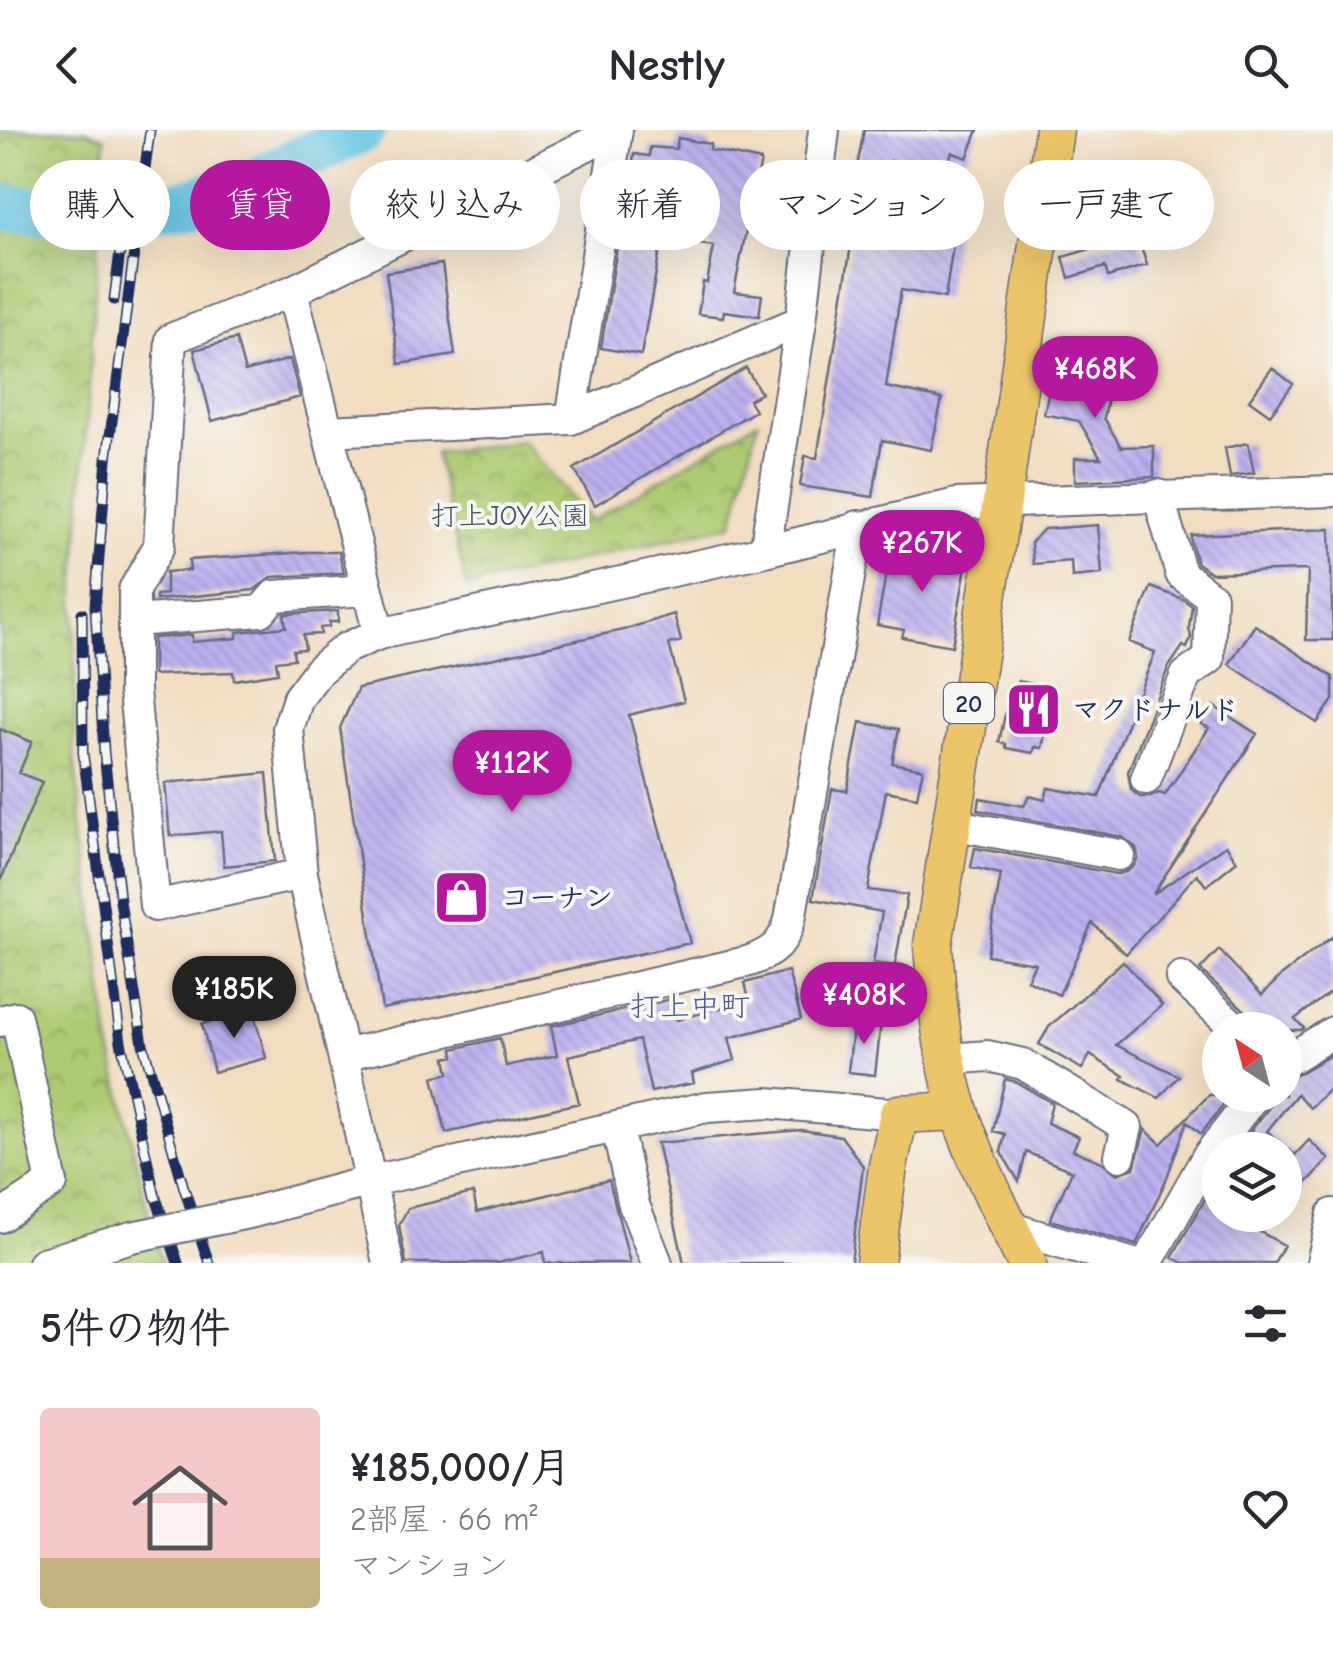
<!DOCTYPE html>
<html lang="ja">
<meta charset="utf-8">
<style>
body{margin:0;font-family:"Comic Neue","Klee One",sans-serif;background:#f7f7f7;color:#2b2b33;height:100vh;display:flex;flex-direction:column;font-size:38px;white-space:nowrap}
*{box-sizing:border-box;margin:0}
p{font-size:32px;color:#7c7c81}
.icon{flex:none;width:55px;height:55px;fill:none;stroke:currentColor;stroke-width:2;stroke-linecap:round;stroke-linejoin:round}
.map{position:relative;height:1133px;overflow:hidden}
.panel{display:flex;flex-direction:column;background:#fff;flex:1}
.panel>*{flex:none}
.hud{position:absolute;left:30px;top:30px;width:1275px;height:90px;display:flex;gap:20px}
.needle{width:65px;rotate:324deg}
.buttons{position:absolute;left:1202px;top:882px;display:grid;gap:20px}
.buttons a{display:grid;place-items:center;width:100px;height:100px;border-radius:50%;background:#fff;box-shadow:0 10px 40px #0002;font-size:50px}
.price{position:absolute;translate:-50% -85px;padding:0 22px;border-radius:35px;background:#b5179e;color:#fff;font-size:32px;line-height:65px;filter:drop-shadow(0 2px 5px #0008)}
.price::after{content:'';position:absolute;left:50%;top:60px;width:30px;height:22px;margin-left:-15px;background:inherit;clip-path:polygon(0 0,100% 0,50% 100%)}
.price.active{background:#222;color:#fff}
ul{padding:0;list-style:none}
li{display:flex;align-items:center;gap:30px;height:250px;padding:0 40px}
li+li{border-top:2px solid #e1e1e2}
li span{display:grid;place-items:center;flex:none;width:280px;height:200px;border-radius:10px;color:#555}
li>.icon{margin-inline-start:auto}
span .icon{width:120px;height:120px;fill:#fffc;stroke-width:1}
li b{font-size:42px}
h2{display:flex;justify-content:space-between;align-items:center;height:120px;padding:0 40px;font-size:42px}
.tag{padding:0 35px;border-radius:45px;background:#fff;box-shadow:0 10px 40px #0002;font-size:35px;line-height:90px}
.tag.active{background:#b5179e;color:#fff}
header{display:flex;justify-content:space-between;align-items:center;height:130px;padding:0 40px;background:#fff;font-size:45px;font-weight:700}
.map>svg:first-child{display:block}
.park{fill:url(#park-crowns);stroke:#647d68;stroke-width:2.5}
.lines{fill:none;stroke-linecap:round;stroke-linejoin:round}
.river{stroke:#66c6e4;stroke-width:45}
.building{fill:url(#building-back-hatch)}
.minor-casing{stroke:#666c80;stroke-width:34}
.major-casing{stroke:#666c80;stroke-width:41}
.minor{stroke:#fff;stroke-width:30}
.major{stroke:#ecc569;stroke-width:38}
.rail-casing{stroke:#1b2f5e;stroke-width:11}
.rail{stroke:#f6f6f2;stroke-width:8;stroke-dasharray:22;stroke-linecap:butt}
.minor-bridge-casing{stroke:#666c80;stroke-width:34;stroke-linecap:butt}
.minor-bridge{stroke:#fff;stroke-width:30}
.labels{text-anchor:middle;stroke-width:8;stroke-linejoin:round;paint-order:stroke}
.shield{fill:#f6f6f2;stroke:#5d6b8a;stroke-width:2.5}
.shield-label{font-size:25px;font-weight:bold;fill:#1b2f5e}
.park-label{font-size:28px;fill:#405663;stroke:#f6f6f2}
.poi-label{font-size:28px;font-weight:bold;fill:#1b2f5e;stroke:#f6f6f2;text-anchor:start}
.neighbourhood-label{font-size:30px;fill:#545c91;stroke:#f6f6f2}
</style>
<header><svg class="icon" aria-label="back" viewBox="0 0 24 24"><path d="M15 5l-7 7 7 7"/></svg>Nestly<svg class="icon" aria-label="search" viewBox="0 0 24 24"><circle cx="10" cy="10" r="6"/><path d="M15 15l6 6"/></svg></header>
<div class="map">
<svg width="1333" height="1133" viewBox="0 0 1333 1133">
<defs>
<pattern id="park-crowns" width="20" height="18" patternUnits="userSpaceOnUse" patternTransform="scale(2.5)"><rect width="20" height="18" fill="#adcb72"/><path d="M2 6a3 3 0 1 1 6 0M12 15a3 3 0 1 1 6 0" fill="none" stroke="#8ca561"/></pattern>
<pattern id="building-back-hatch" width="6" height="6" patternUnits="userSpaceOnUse" patternTransform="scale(2.5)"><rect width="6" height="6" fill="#bdb1f0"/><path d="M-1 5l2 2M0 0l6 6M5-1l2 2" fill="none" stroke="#9990c6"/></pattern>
</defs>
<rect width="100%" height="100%" fill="#f6f6f2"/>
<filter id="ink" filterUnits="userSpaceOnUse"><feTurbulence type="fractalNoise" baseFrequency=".01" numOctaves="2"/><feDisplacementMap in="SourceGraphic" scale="20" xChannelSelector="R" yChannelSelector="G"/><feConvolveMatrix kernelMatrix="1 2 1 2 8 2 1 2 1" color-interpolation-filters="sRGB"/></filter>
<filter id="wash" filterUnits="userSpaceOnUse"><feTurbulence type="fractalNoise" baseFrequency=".0048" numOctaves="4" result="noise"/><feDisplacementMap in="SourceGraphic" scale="40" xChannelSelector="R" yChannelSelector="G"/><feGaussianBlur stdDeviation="2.25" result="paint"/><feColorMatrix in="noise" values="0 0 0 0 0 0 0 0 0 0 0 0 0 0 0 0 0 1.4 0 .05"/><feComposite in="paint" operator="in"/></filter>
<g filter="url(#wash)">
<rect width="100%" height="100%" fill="#f2ddc0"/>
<path class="park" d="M0 0H84L105 8 75 469 74 627 110 915 153 1105 163 1133H0Z
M758 291 733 394 467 457 435 323 523 311 591 391Z"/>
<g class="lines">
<path class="river" d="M0 76 70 83 183 73 256 49 363 0"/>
</g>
<g id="blocks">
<path class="building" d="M864 0H978L967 28 952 22 941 49 891 31 880 90 955 102 945 168 901 160 886 257 942 269 931 320 882 310 873 367 800 356 805 326 817 328 856 84 843 82 849 52 854 53Z
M678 8 711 14 710 20 761 31 753 68 782 72 779 93 754 90 753 102 746 101 734 162 762 165 759 186 724 181 723 187 698 184 703 152 707 153 714 116 662 109 641 225 601 218 619 105 624 106 634 24 649 26 650 17 676 19Z
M1137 105 1147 135 1108 147 1105 137 1069 148 1063 127Z
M442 134 455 225 399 234 386 142Z
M236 209 245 242 290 229 300 267 212 291 194 220Z
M1056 226 1114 237 1104 288 1121 317 1154 316V347L1075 351V328H1101L1079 291 1044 284Z
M746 238 761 263 749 270 755 281 595 375 574 339Z
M1272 238 1293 254 1270 285 1249 270Z
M1248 313 1254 343 1230 346 1225 318Z
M1098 395 1102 444 1072 447 1071 431 1033 434 1031 413 1044 399Z
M1330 399 1333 510H1306L1308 440 1211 443 1197 433 1191 411V405Z
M886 418 967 431 952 516 902 507 904 500 877 495 886 444 881 443Z
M308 422H339L344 443 272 447 254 460 156 470V465L166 464V442L190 440 189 430Z
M1151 457 1183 469 1192 476 1189 498 1191 508 1187 518 1183 516 1168 538 1128 642 1131 660 1140 667H1150L1159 663 1165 665 1209 598 1201 594 1213 576 1257 604 1153 764 1226 715 1237 731 1206 756 1197 744 1126 824 1092 793 1059 865 1027 850 1035 833 987 825 1001 744 971 737 975 718 1117 744 1126 742 1134 736 1138 727 1136 718 1122 707 978 680 980 668 1024 676 1029 666 1045 670 1048 658 1099 667 1155 522 1129 512Z
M338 481V492H329V497L320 498 321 504 303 505 305 519 293 520 294 529 276 531 278 543 234 550 233 542 153 545V508L192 505V512L237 508V502L286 497 284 484Z
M674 484 681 511 669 514 684 571 629 585 690 813 382 879 340 598 358 558 623 500Z
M1255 495 1333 547V570L1317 593 1229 534Z
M1018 551 1054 558 1042 618 1035 617 1033 623 1006 618V614L999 612 1008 571 1014 572Z
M860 592 899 599 892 633 923 639 917 667 886 661 868 760 907 765 895 836 873 833 882 782 813 769 832 659 847 661Z
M0 599 32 612 19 643 42 652 0 752Z
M267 643 275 731 224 736 221 701 170 706 165 653Z
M1333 806V860L1295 889 1304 898 1301 900H1256L1251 886 1200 840 1219 820 1262 865 1281 846Z
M1123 831 1162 875 1116 915 1179 946 1159 968 1122 949 1124 946 1090 925 1082 939 1039 914 1049 897Z
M788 841 801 889 729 908 735 930 692 943 694 953 651 962 639 910 568 926 579 973 446 1003 433 947 449 943 446 928 454 926 453 919 500 908 506 936 557 925 551 896 672 869 677 890 749 870 745 853Z
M253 881 266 928 214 942 202 894Z
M854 889 881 892 875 945 848 942Z
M1333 924V956L1310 978 1297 964 1267 1001 1295 1025 1309 1010 1329 1029 1285 1076V1020H1236L1270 976 1273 965H1285V951Z
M1005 949 1016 952 1052 973 1047 993 1079 1007 1073 1020 1102 1032 1117 1044 1134 1038 1145 999 1161 1014 1209 965H1231L1201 1004 1187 992 1166 1050 1136 1115 1050 1090 1072 1041 1026 1022 1019 1052 1001 1022 1005 1004 993 1001Z
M801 1000 841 1006 863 1036 851 1133H684L657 1013Z
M1220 1043V1085H1276L1260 1102 1284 1115 1274 1133H1183L1172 1127Z
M609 1050 630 1133H545L544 1122 498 1133H406L399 1095 408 1078 473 1063 477 1082Z"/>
</g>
</g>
<g filter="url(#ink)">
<use href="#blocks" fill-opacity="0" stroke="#666c80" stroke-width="2.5"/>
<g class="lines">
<defs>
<path id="minor" d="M617 0 571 289 801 191
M292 161 379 504
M328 301 571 289
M765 421 801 191 824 0
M134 491 261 481 274 466 368 460
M1146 649 1186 545 1209 529 1211 467 1181 444 1158 365
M950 694 1119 725
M302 744 155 776 134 561V460L159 416 171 209 292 161 617 0
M1181 848 1238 900
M0 891 16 887 52 1053 0 1087
M343 925 302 744 288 599 298 568 319 540 346 518 379 504 765 421 956 374 1333 361
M948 929 988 926 1023 934 1127 997 1120 1026
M1285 932 1333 902
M617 998 634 1075 657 1133
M253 1082 371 1051 707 977 767 973 899 984
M1008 1097 1130 1133
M43 1133 132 1107
M388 1133 343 925 750 831C773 822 783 814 790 790L858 396
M1147 1133 1207 1027 1255 965
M1322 1133 1333 1084"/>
<path id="major" d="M875 1133 888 1036 899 984 959 981
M1027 1133C1002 1085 978 1035 960 984 942 931 937 870 933 815L1002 372 1054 0"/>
</defs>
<use href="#minor" class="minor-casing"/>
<use href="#major" class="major-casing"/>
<use href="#minor" class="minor"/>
<use href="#major" class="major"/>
<defs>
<path id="rail" d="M150 0 107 329 95 476 104 623 120 771 143 914 184 1058 209 1133
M114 170 125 81
M82 483 83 623 121 912 155 1065 178 1133"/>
</defs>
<use href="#rail" class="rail-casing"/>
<use href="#rail" class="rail"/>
<defs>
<path id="minor-bridge" d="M132 1107 253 1082"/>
</defs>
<use href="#minor-bridge" class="minor-bridge-casing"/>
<use href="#minor-bridge" class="minor-bridge"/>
</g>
</g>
<defs>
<symbol id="restaurant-square" viewBox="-11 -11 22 22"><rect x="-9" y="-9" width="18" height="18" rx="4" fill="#b5179e" stroke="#f6f6f2"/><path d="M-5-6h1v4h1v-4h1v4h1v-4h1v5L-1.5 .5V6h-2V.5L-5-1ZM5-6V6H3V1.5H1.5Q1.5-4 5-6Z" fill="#fff"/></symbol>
<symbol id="shop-square" viewBox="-11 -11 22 22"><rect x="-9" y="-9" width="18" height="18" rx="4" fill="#b5179e" stroke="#f6f6f2"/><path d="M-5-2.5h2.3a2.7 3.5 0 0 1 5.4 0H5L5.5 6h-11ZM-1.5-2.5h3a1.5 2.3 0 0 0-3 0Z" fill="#fff"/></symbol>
</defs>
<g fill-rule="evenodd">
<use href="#restaurant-square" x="1002" y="548" width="63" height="63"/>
<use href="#shop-square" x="430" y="736" width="63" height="63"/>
</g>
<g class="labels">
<rect class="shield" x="944" y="553" width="50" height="40" rx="8"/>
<g class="shield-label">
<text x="969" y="582">20</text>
</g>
<g class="park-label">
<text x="510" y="395">打上JOY公園</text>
</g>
<g class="poi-label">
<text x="1072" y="589">マクドナルド</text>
<text x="501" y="777">コーナン</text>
</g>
<g class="neighbourhood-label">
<text x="690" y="886">打上中町</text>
</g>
</g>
</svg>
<div class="buttons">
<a><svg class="needle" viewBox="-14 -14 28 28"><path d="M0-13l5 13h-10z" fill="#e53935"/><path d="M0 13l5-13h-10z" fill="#7c7c81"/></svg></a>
<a><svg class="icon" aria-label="layers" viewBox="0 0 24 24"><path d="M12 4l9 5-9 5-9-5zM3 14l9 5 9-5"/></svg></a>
</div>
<b class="price" style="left:1095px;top:291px">¥468K</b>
<b class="price" style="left:922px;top:465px">¥267K</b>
<b class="price" style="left:512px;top:685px">¥112K</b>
<b class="price active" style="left:234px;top:911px">¥185K</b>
<b class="price" style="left:864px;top:917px">¥408K</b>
<div class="hud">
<a class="tag">購入</a>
<a class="tag active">賃貸</a>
<a class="tag">絞り込み</a>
<a class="tag">新着</a>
<a class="tag">マンション</a>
<a class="tag">一戸建て</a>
</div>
</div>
<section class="panel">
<h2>5件の物件<svg class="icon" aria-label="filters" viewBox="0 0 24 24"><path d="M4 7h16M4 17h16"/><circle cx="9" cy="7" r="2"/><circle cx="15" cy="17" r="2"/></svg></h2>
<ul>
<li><span style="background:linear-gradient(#f6c9c9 75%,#c2b280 0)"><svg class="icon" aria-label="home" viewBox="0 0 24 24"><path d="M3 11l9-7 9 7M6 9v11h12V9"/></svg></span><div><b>¥185,000/月</b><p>2部屋 · 66 m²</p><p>マンション</p></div><svg class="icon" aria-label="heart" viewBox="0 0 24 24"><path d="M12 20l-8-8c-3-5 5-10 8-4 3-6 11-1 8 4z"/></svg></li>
</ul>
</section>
